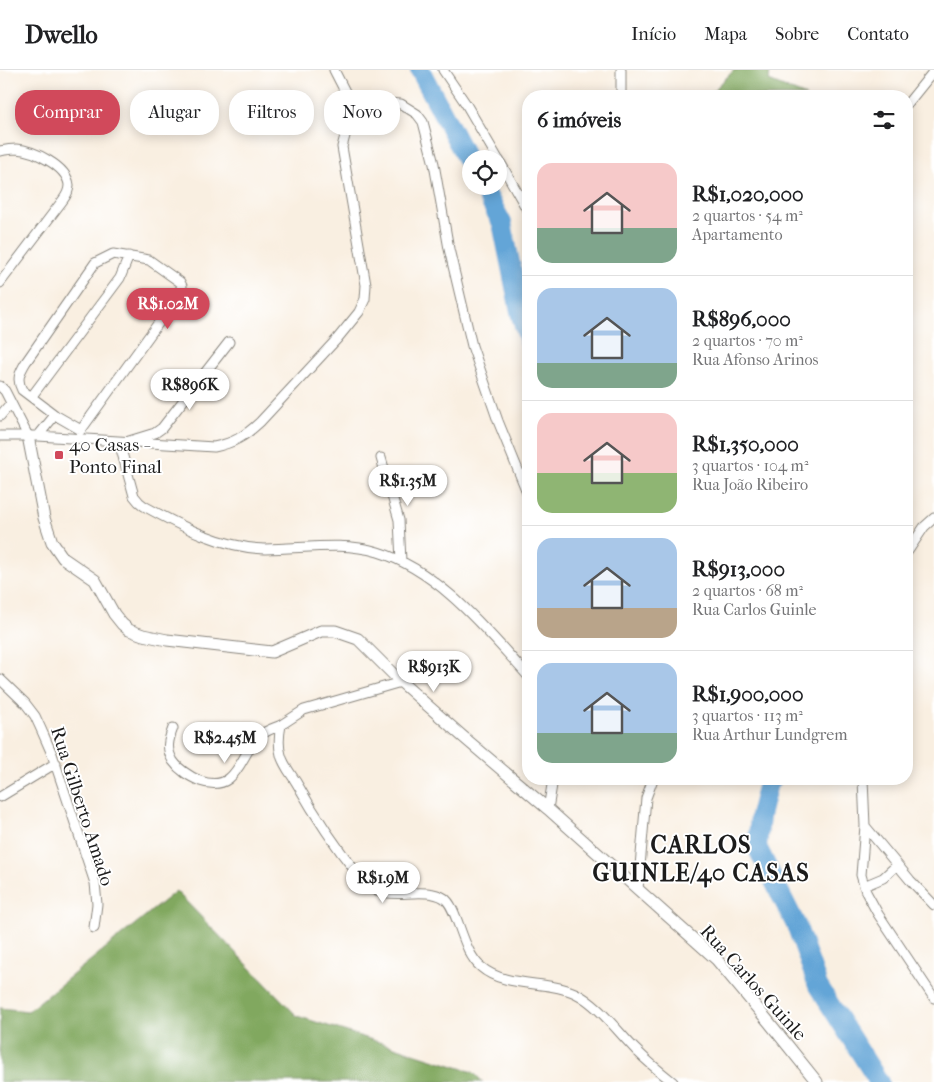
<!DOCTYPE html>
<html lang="pt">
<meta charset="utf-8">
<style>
body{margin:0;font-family:"IM FELL French Canon",serif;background:#f2f2f2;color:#202124;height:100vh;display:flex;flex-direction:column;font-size:19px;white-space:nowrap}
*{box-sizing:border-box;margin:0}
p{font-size:16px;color:#757577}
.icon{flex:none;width:28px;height:28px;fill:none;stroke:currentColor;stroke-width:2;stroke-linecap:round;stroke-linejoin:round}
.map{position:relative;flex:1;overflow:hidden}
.drawer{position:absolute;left:522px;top:20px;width:391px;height:695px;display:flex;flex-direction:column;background:#fff;border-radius:20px;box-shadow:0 2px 12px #0003}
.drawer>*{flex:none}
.guide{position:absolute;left:15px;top:20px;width:432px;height:45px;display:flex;gap:10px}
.tools{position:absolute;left:462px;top:80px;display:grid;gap:10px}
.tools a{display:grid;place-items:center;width:45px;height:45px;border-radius:50%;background:#fff;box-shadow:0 2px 12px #0003;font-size:25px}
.price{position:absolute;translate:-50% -42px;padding:0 11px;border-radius:18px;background:#fff;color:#222;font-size:16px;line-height:32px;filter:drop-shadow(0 1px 2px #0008)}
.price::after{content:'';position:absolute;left:50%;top:30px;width:15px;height:11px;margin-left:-8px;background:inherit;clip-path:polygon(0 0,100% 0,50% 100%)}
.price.active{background:#d1495b;color:#fff}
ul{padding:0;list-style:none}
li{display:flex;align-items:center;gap:15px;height:125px;padding:0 15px}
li+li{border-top:1px solid #e0e0e0}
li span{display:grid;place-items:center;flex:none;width:140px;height:100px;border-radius:15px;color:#555}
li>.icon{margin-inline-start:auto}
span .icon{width:60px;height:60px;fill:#fffc;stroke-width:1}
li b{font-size:21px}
h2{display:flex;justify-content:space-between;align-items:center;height:60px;padding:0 15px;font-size:21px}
.tag{padding:0 18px;border-radius:20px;background:#fff;box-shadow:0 2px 12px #0003;font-size:18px;line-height:45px}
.tag.active{background:#d1495b;color:#fff}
header{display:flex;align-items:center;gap:30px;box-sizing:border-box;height:70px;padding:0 25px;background:#fff;border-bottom:1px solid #e0e0e0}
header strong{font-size:24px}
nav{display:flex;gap:28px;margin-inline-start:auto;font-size:18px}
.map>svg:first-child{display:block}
.forest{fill:#81a85e;stroke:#4e623d}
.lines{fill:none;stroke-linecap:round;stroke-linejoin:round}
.river{stroke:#63a5d7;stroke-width:20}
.minor-casing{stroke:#8a867e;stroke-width:11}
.tertiary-casing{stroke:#8a867e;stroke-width:13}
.minor{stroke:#fff;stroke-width:9}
.tertiary{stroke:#fff;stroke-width:11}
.poi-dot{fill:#d1495b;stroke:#fff;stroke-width:2}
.labels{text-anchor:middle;stroke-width:4;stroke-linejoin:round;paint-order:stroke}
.poi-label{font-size:19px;fill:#1c1c1c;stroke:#fff;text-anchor:start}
.street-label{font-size:19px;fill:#1c1c1c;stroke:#fff}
.district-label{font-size:24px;font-weight:bold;letter-spacing:1px;fill:#1c1c1c;stroke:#fff}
</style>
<header>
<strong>Dwello</strong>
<nav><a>Início</a><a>Mapa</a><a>Sobre</a><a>Contato</a></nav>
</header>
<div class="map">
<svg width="934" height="1012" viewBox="0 0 934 1012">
<rect width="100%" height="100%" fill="#fff"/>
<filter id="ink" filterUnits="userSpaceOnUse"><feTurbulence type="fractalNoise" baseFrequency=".02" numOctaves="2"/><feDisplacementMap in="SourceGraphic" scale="10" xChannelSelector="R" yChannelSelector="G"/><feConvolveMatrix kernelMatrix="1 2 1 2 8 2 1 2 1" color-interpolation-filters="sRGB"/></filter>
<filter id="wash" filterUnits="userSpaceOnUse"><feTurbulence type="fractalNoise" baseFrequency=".0096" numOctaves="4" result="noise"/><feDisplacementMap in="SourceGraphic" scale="20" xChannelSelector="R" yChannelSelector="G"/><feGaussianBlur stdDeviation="1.12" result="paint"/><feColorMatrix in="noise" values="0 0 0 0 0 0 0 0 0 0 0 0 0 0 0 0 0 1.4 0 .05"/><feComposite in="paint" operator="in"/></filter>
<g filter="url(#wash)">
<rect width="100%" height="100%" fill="#f9efe1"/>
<path class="forest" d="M734 0H770L769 11 806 26H719L713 21Z
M176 821 297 946 473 1002 483 1012H0V938L28 941Z"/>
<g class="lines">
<path class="river" d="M420 0 471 97
M482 116 502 153 521 246 529 271
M772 709 768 713 760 746 757 777 797 857 818 916 879 1012"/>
</g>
</g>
<g filter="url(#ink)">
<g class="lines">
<defs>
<path id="minor" d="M334 0 355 41
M443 0 466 34 498 89
M621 0V26
M908 33 933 2
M0 81C5 80 11 79 16 79 33 80 67 96 69 115 69 121 66 126 63 130L0 213
M499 90 529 143
M113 184 149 190 180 212 182 216 173 233 81 360 55 345 22 320C16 309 20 302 26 292L95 193Z
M0 316 5 321 28 366
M32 326 120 208 129 186
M0 346 10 334
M0 366H38L214 377C234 373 245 366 260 352L337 269 359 242 365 229 366 215 342 77 350 47 355 41 372 34 387 33 401 34 417 44 423 52 434 94 449 179 472 276 498 351 529 427
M38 366 55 345
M129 371 155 363 162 358 229 272
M119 372 134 426 139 432 144 436C180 456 223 478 265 479 303 479 341 471 378 482 440 501 487 561 529 607
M381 388 399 450 401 491
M908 481 924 457 934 448
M0 609 25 633 35 646 41 659 52 684 95 813 97 834 94 858
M401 612 304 640 281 655C279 665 278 675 281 685 283 694 291 704 296 712 313 742 335 776 357 803 362 810 369 817 377 821 396 828 426 817 444 828 458 837 462 882 481 897 505 918 547 910 575 923 598 934 618 962 636 980 647 991 660 1002 673 1012
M173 658C168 671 166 679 173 691 180 701 189 706 200 711 235 723 239 691 255 670 261 662 272 659 281 655
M863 709 865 756 910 810 934 835
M0 727 56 693
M548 739 553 709
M865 756 861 805 866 822 878 844 934 928
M864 816 883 808 897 795
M638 819 646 728 653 709"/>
<path id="tertiary" d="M28 366 44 448 52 472 63 488 95 510 114 544 122 554 129 560 143 565 167 570 272 582 321 561H335L358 569 401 612 461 665 548 739 717 890 768 951 817 1012"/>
</defs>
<use href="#minor" class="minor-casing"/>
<use href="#tertiary" class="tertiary-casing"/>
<use href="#minor" class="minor"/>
<use href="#tertiary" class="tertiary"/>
</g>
</g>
<rect class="poi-dot" x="54" y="380" width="10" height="10" rx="2.5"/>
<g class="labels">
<g class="poi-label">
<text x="69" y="381">40 Casas -<tspan x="69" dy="22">Ponto Final</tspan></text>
</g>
<g class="street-label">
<text transform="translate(83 736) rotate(72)" y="7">Rua Gilberto Amado</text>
<text transform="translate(754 912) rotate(48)" y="7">Rua Carlos Guinle</text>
</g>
<g class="district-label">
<text x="701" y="783">CARLOS<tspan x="701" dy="28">GUINLE/40 CASAS</tspan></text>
</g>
</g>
</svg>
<div class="tools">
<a><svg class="icon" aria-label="locate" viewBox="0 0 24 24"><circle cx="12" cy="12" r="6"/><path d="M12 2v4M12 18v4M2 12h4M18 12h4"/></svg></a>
</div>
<b class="price active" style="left:168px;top:260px">R$1.02M</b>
<b class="price" style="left:190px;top:341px">R$896K</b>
<b class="price" style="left:408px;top:437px">R$1.35M</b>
<b class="price" style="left:434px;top:623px">R$913K</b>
<b class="price" style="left:225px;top:694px">R$2.45M</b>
<b class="price" style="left:383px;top:834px">R$1.9M</b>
<div class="guide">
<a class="tag active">Comprar</a>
<a class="tag">Alugar</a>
<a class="tag">Filtros</a>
<a class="tag">Novo</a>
</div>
<section class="drawer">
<h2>6 imóveis<svg class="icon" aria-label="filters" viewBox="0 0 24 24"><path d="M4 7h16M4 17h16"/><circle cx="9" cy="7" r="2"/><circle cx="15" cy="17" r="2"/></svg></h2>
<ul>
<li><span style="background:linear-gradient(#f6c9c9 65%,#7fa58c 0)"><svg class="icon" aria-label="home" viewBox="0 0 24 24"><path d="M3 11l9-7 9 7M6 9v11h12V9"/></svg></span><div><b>R$1,020,000</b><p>2 quartos · 54 m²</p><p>Apartamento</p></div></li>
<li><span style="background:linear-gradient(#a9c7e8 75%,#7fa58c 0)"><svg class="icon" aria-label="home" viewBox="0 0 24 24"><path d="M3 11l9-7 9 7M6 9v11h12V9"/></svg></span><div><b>R$896,000</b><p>2 quartos · 70 m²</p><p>Rua Afonso Arinos</p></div></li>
<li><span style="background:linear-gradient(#f6c9c9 60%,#8fb573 0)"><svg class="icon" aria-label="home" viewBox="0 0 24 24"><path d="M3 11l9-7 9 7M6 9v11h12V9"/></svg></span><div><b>R$1,350,000</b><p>3 quartos · 104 m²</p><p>Rua João Ribeiro</p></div></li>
<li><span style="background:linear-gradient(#a9c7e8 70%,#b9a48a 0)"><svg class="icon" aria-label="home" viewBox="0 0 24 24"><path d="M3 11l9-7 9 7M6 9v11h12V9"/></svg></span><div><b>R$913,000</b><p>2 quartos · 68 m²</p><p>Rua Carlos Guinle</p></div></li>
<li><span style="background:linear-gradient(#a9c7e8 70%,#7fa58c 0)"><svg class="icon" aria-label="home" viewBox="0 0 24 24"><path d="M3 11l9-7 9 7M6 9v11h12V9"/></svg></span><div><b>R$1,900,000</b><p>3 quartos · 113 m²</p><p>Rua Arthur Lundgrem</p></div></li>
</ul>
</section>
</div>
